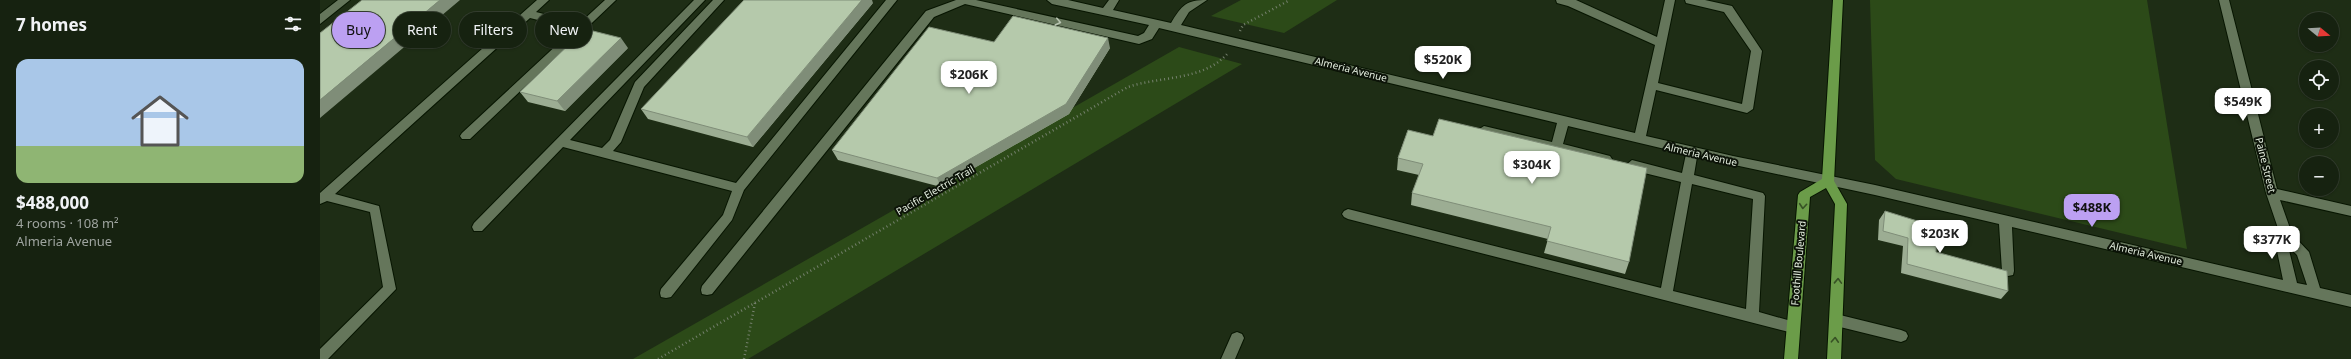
<!DOCTYPE html>
<meta charset="utf-8">
<style>
body{margin:0;font-family:"Noto Sans",sans-serif;background:#1f2a19;color:#f1f3f6;height:100vh;display:flex;flex-direction:column;font-size:15px;white-space:nowrap}
*{box-sizing:border-box;margin:0}
p{font-size:13px;color:#9ea49f}
.icon{flex:none;width:22px;height:22px;fill:none;stroke:currentColor;stroke-width:2;stroke-linecap:round;stroke-linejoin:round}
.map{position:relative;flex:1;overflow:hidden}
.panel{display:flex;flex-direction:column;background:#162210;width:320px}
.panel>*{flex:none}
.hud{position:absolute;left:12px;top:12px;width:380px;height:36px;display:flex;gap:8px}
.needle{width:26px;rotate:108deg}
.controls{position:absolute;left:1979px;top:12px;display:grid;gap:8px}
.controls a{display:grid;place-items:center;width:40px;height:40px;border-radius:50%;background:#162210;box-shadow:0 1px 3px #0004,0 0 0 1px #353f30;font-size:20px}
.price{position:absolute;translate:-50% -34px;padding:0 9px;border-radius:8px;background:#fff;color:#222;font-size:13px;line-height:26px;filter:drop-shadow(0 1px 2px #0008)}
.price::after{content:'';position:absolute;left:50%;top:24px;width:12px;height:9px;margin-left:-6px;background:inherit;clip-path:polygon(0 0,100% 0,50% 100%)}
.price.current{background:#bca0f2;color:#111}
ul{padding:0;list-style:none}
li{display:grid;align-content:center;gap:8px;height:212px;padding:0 16px}
li+li{border-top:1px solid #353f30}
li span{display:grid;place-items:center;height:124px;border-radius:12px;color:#555}
li>.icon{margin-inline-start:auto}
span .icon{width:72px;height:72px;fill:#fffc;stroke-width:1}
li b{font-size:17px}
h2{display:flex;justify-content:space-between;align-items:center;height:48px;padding:0 16px;font-size:17px}
.pill{padding:0 14px;border-radius:18px;background:#162210;box-shadow:0 1px 3px #0004,0 0 0 1px #353f30;font-size:14px;line-height:36px}
.pill.current{background:#bca0f2;color:#111}
main{display:flex;flex:1;min-height:0}
.map>svg:first-child{display:block}
.green{fill:#2c4a18}
.lines{fill:none;stroke-linecap:round;stroke-linejoin:round}
.minor-casing{stroke:#071501;stroke-width:2}
.major-casing{stroke:#071501;stroke-width:2}
.path{stroke:#75816d;stroke-width:2.5;stroke-dasharray:1 3;stroke-linecap:butt}
.minor{fill:#65765b;fill-rule:evenodd}
.major{fill:#6b9c49;fill-rule:evenodd}
.wall{fill:#9cad93}
.shaded-wall{fill:#7f8d78}
.building{fill:#b5c9ab;stroke:#7f8d78}
.oneway{stroke:#b8c4b1}
.oneway2{stroke:#375125}
.labels{text-anchor:middle;stroke-width:4;stroke-linejoin:round;paint-order:stroke}
.street-label{font-size:10px;fill:#e4eedf;stroke:#0c1308}
</style>
<main>
<section class="panel">
<h2>7 homes<svg class="icon" aria-label="filters" viewBox="0 0 24 24"><path d="M4 7h16M4 17h16"/><circle cx="9" cy="7" r="2"/><circle cx="15" cy="17" r="2"/></svg></h2>
<ul>
<li><span style="background:linear-gradient(#a9c7e8 70%,#8fb573 0)"><svg class="icon" aria-label="home" viewBox="0 0 24 24"><path d="M3 11l9-7 9 7M6 9v11h12V9"/></svg></span><div><b>$488,000</b><p>4 rooms · 108 m²</p><p>Almeria Avenue</p></div></li>
</ul>
</section>
<div class="map">
<svg width="2031" height="359" viewBox="0 0 2031 359">
<rect width="100%" height="100%" fill="#1e2d15"/>
<path class="green" d="M921 0H1017L964 33 891 16Z
M1550 0H1827L1867 249 1576 179 1555 160Z
M859 47 922 64 428 359H313Z"/>
<g class="lines">
<defs>
<path id="minor" d="M18 0H30L0 24V14Z
M217 0H229L216 12 260 23 285 0H296L150 139H142L140 136 142 133 254 29 210 18 15 194 59 206 76 289 8 359H0V349L63 287 50 212 7 201 0 204V193Z
M374 0H385L250 140 282 148 290 140 315 82 393 0H404L324 87 301 142 293 151 416 183 566 0H577L424 190 412 220 351 297 346 298 341 297 340 293 341 289 403 215 412 191 243 147 162 231H154L152 227 154 223Z
M636 0H656L818 36 824 33 829 25 732 4 727 0H748L783 8 789 0H799L793 10 851 23C862 5 866 0 887 0L869 12 861 25 1315 133 1335 45 1248 6 1237 3 1236 0H1256L1337 37 1345 0H1355L1338 83 1422 104 1431 51 1404 12 1366 3 1365 0H1385L1412 6 1442 51 1433 109 1427 113 1336 90 1326 136 1413 156 1555 185 1963 280 1956 246 1961 237 1946 193 1899 0H1909L1957 189 2031 206V216L1960 200 1972 234 1989 252 2000 288 2031 295V307L1692 227 1694 271 1693 275 1688 276 1683 275 1682 271 1679 224 1555 195 1377 157 1374 175 1443 193 1445 196 1439 312 1478 323 1480 327 1478 331 1473 333 1028 219 1024 217 1022 214 1024 211 1028 209 1341 288 1361 182 1312 170 1306 165 1312 160 1362 173 1366 154 1248 126 1243 144 1290 156 1292 159 1286 164 1164 134 1158 130 1164 126 1232 142 1237 123 839 28 832 39 819 44 645 4 614 17 392 294 387 295 382 294 381 290 382 286 606 11ZM1372 184 1433 199 1426 309 1353 291ZM1968 246 1977 255 1987 285 1977 283Z
M1516 314 1581 330 1586 332 1588 336 1586 340 1581 342 1516 326 1511 324 1509 320 1511 316Z
M917 332 922 334 924 338 915 359H901L912 334Z"/>
<path id="major" d="M1513 0H1523L1514 181 1527 204 1521 359H1507L1515 204 1506 188 1490 197 1478 359H1464L1478 195 1480 192 1502 179Z"/>
</defs>
<use href="#minor" class="minor-casing"/>
<use href="#major" class="major-casing"/>
<path class="path" d="M920 31 923 25 970 0
M338 359 808 87C840 76 884 81 908 53
M424 359 435 303"/>
<use href="#minor" class="minor"/>
<use href="#major" class="major"/>
</g>
<path class="wall" d="M553 3 433 147 328 119 321 109Z
M674 42 790 48 749 114 621 187 518 160 512 150Z
M308 48 245 111 208 102 200 92Z
M1088 130 1309 262 1305 274 1224 253 1228 239 1091 205 1092 193 1099 175 1077 170 1078 158Z
M1565 211 1616 252 1688 291 1681 299 1581 273 1583 246 1558 240 1559 220Z"/>
<path class="shaded-wall" d="M120 0H140L0 118V100Z
M542 0H552L553 3 433 147 427 137Z
M301 38 308 48 245 111 237 101Z
M788 38 790 48 749 114 621 187 617 178Z"/>
<path class="building" d="M42 0H120L0 100V33Z
M424 0H542L427 137 321 109Z
M693 16 788 38 746 104 617 178 512 150 609 27 674 42Z
M265 29 301 38 237 101 200 92Z
M1119 119 1327 168 1309 262 1227 241 1231 227 1092 193 1103 164 1078 158 1088 130 1113 136Z
M1565 211 1617 227 1616 252 1687 271 1688 291 1587 264 1588 238 1563 231Z"/>
<defs><path id="oneway-chevron" d="M-2-3.5L2.5 0L-2 3.5" fill="none" stroke-width="1.6" stroke-linecap="round" stroke-linejoin="round"/></defs>
<use class="oneway" href="#oneway-chevron" transform="translate(738 22) rotate(13)"/>
<g class="oneway2">
<use href="#oneway-chevron" transform="translate(1483 206) rotate(95)"/>
<use href="#oneway-chevron" transform="translate(1518 281) rotate(-88)"/>
<use href="#oneway-chevron" transform="translate(1515 340) rotate(-87)"/>
</g>
<g class="labels">
<g class="street-label">
<text transform="translate(1031 69) rotate(14)" y="4">Almeria Avenue</text>
<text transform="translate(1381 154) rotate(13)" y="4">Almeria Avenue</text>
<text transform="translate(1946 165) rotate(76)" y="4">Paine Street</text>
<text transform="translate(615 190) rotate(-30)" y="4">Pacific Electric Trail</text>
<text transform="translate(1826 253) rotate(13)" y="4">Almeria Avenue</text>
<text transform="translate(1478 263) rotate(-85)" y="4">Foothill Boulevard</text>
</g>
</g>
</svg>
<div class="controls">
<a><svg class="needle" viewBox="-14 -14 28 28"><path d="M0-13l5 13h-10z" fill="#e53935"/><path d="M0 13l5-13h-10z" fill="#9ea49f"/></svg></a>
<a><svg class="icon" aria-label="locate" viewBox="0 0 24 24"><circle cx="12" cy="12" r="6"/><path d="M12 2v4M12 18v4M2 12h4M18 12h4"/></svg></a>
<a>+</a>
<a>−</a>
</div>
<b class="price" style="left:1123px;top:80px">$520K</b>
<b class="price" style="left:649px;top:95px">$206K</b>
<b class="price" style="left:1923px;top:122px">$549K</b>
<b class="price" style="left:1212px;top:185px">$304K</b>
<b class="price current" style="left:1772px;top:228px">$488K</b>
<b class="price" style="left:1620px;top:254px">$203K</b>
<b class="price" style="left:1952px;top:260px">$377K</b>
<div class="hud">
<a class="pill current">Buy</a>
<a class="pill">Rent</a>
<a class="pill">Filters</a>
<a class="pill">New</a>
</div>
</div>
</main>
